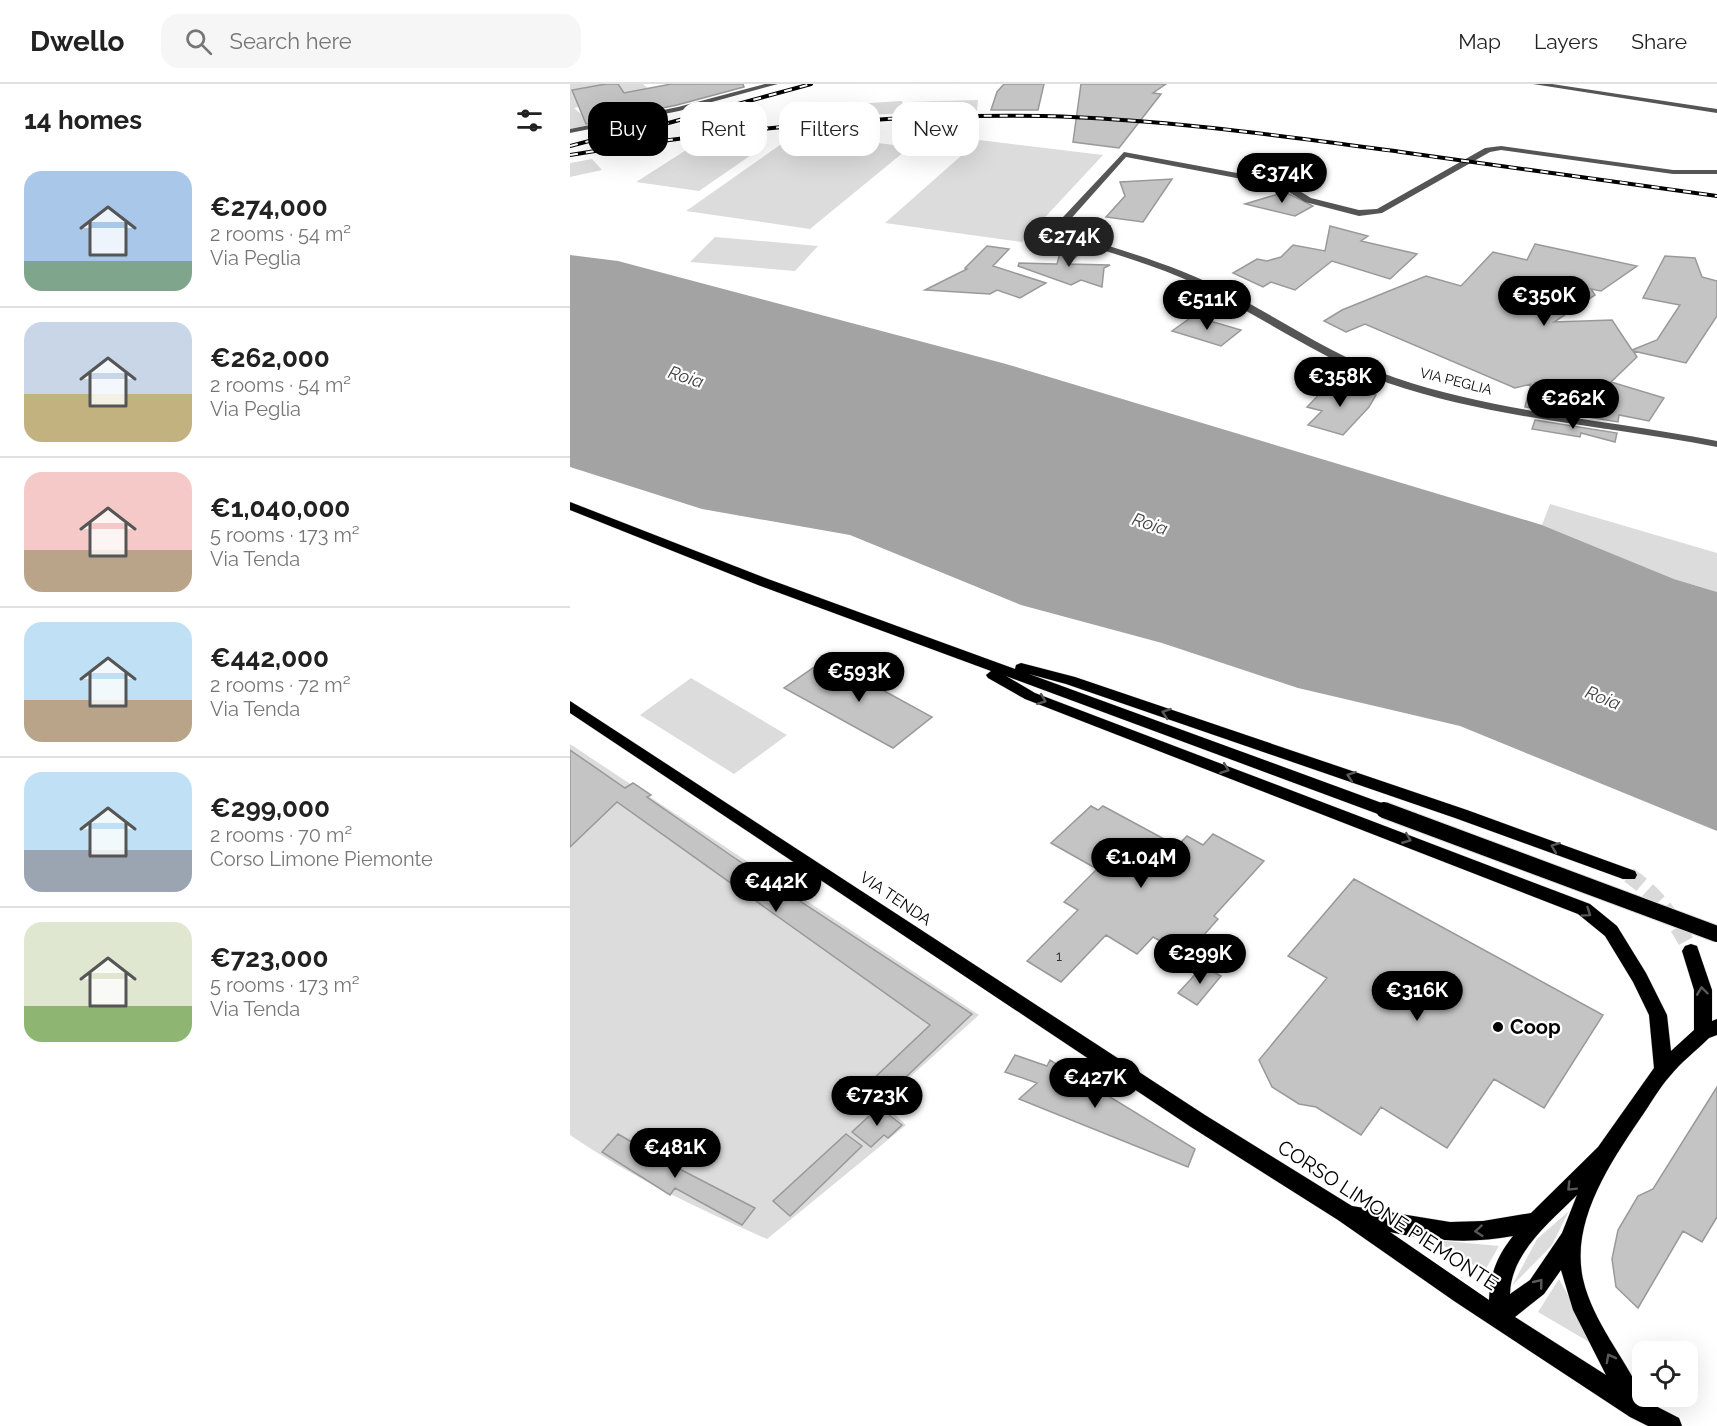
<!DOCTYPE html>
<meta charset="utf-8">
<style>
body{margin:0;font-family:Raleway,sans-serif;background:#f6f6f6;color:#222;height:100vh;display:flex;flex-direction:column;font-size:22px;white-space:nowrap}
*{box-sizing:border-box;margin:0}
p{font-size:20px;color:#767676}
.icon{flex:none;width:33px;height:33px;fill:none;stroke:currentColor;stroke-width:2;stroke-linecap:round;stroke-linejoin:round}
.map{position:relative;flex:1;overflow:hidden}
.side{display:flex;flex-direction:column;background:#fff;width:570px}
.side>*{flex:none}
.hud{position:absolute;left:18px;top:18px;width:570px;height:54px;display:flex;gap:12px}
.fabs{position:absolute;left:1062px;top:1257px;display:grid;gap:12px}
.fabs a{display:grid;place-items:center;width:66px;height:66px;border-radius:12px;background:#fff;box-shadow:0 6px 24px #0002;font-size:30px}
.price{position:absolute;translate:-50% -51px;padding:0 14px;border-radius:21px;background:#000;color:#fff;font-size:20px;line-height:39px;filter:drop-shadow(0 2px 3px #0008)}
.price::after{content:'';position:absolute;left:50%;top:36px;width:18px;height:14px;margin-left:-9px;background:inherit;clip-path:polygon(0 0,100% 0,50% 100%)}
.price.on{background:#222;color:#fff}
ul{padding:0;list-style:none}
li{display:flex;align-items:center;gap:18px;height:150px;padding:0 24px}
li+li{border-top:2px solid #e0e0e0}
li span{display:grid;place-items:center;flex:none;width:168px;height:120px;border-radius:18px;color:#555}
li>.icon{margin-inline-start:auto}
span .icon{width:72px;height:72px;fill:#fffc;stroke-width:1}
li b{font-size:26px}
h2{display:flex;justify-content:space-between;align-items:center;height:72px;padding:0 24px;font-size:26px}
.pill{padding:0 21px;border-radius:18px;background:#fff;box-shadow:0 6px 24px #0002;font-size:21px;line-height:54px}
.pill.on{background:#000;color:#fff}
header{display:flex;align-items:center;gap:36px;box-sizing:border-box;height:84px;padding:0 30px;background:#fff;border-bottom:2px solid #e0e0e0}
header strong{font-size:28px}
nav{display:flex;gap:33px;margin-inline-start:auto;font-size:21px}
.search{width:420px;height:54px;background:#f6f6f6;display:flex;align-items:center;gap:15px;box-sizing:border-box;padding:0 21px;border-radius:18px;color:#767676;font-size:22px}
main{display:flex;flex:1;min-height:0}
.map>svg:first-child{display:block}
.green{fill:#dcdcdc}
.water{fill:#a3a3a3}
.building{fill:#c4c4c4;stroke:#999;stroke-width:1.5}
.lines{fill:none;stroke-linecap:round;stroke-linejoin:round}
.major-tunnel{stroke:#d9d9d9;stroke-width:16;stroke-dasharray:16 8;stroke-linecap:butt}
.major-casing{stroke:#dbdbdb;stroke-width:1}
.minor{fill:#555;fill-rule:evenodd}
.major{fill:#000;fill-rule:evenodd}
.rail-casing{stroke:#000;stroke-width:4}
.rail{stroke:#fff;stroke-width:2;stroke-dasharray:8;stroke-linecap:butt}
.major-bridge-casing{stroke:#dbdbdb;stroke-width:18;stroke-linecap:butt}
.major-bridge{stroke:#000;stroke-width:16}
.oneway{stroke:#595959}
.poi-dot{fill:#000;stroke:#fff;stroke-width:2}
.labels{text-anchor:middle;stroke-width:4.5;stroke-linejoin:round;paint-order:stroke}
.far-street-label{font-size:14px;fill:#000;stroke:#fff}
.number-label{font-size:14px;fill:#313131}
.street-label{font-size:16px;fill:#000;stroke:#fff}
.water-label{font-size:18px;font-style:italic;fill:#444;stroke:#fff}
.near-poi-label{font-size:20px;font-weight:bold;fill:#000;stroke:#fff;text-anchor:start}
.near-street-label{font-size:20px;fill:#000;stroke:#fff}
</style>
<header>
<strong>Dwello</strong>
<div class="search"><svg class="icon" aria-label="search" viewBox="0 0 24 24"><circle cx="10" cy="10" r="6"/><path d="M15 15l6 6"/></svg>Search here</div>
<nav><a>Map</a><a>Layers</a><a>Share</a></nav>
</header>
<main>
<section class="side">
<h2>14 homes<svg class="icon" aria-label="filters" viewBox="0 0 24 24"><path d="M4 7h16M4 17h16"/><circle cx="9" cy="7" r="2"/><circle cx="15" cy="17" r="2"/></svg></h2>
<ul>
<li><span style="background:linear-gradient(#a9c7e8 75%,#7fa58c 0)"><svg class="icon" aria-label="home" viewBox="0 0 24 24"><path d="M3 11l9-7 9 7M6 9v11h12V9"/></svg></span><div><b>€274,000</b><p>2 rooms · 54 m²</p><p>Via Peglia</p></div></li>
<li><span style="background:linear-gradient(#c9d6e8 60%,#c2b280 0)"><svg class="icon" aria-label="home" viewBox="0 0 24 24"><path d="M3 11l9-7 9 7M6 9v11h12V9"/></svg></span><div><b>€262,000</b><p>2 rooms · 54 m²</p><p>Via Peglia</p></div></li>
<li><span style="background:linear-gradient(#f6c9c9 65%,#b9a48a 0)"><svg class="icon" aria-label="home" viewBox="0 0 24 24"><path d="M3 11l9-7 9 7M6 9v11h12V9"/></svg></span><div><b>€1,040,000</b><p>5 rooms · 173 m²</p><p>Via Tenda</p></div></li>
<li><span style="background:linear-gradient(#bfe0f5 65%,#b9a48a 0)"><svg class="icon" aria-label="home" viewBox="0 0 24 24"><path d="M3 11l9-7 9 7M6 9v11h12V9"/></svg></span><div><b>€442,000</b><p>2 rooms · 72 m²</p><p>Via Tenda</p></div></li>
<li><span style="background:linear-gradient(#bfe0f5 65%,#9aa5b1 0)"><svg class="icon" aria-label="home" viewBox="0 0 24 24"><path d="M3 11l9-7 9 7M6 9v11h12V9"/></svg></span><div><b>€299,000</b><p>2 rooms · 70 m²</p><p>Corso Limone Piemonte</p></div></li>
<li><span style="background:linear-gradient(#dfe7d0 70%,#8fb573 0)"><svg class="icon" aria-label="home" viewBox="0 0 24 24"><path d="M3 11l9-7 9 7M6 9v11h12V9"/></svg></span><div><b>€723,000</b><p>5 rooms · 173 m²</p><p>Via Tenda</p></div></li>
</ul>
</section>
<div class="map">
<svg width="1147" height="1342" viewBox="0 0 1147 1342">
<rect width="100%" height="100%" fill="#fff"/>
<path class="green" d="M0 0H73L80 6 4 24 23 40 0 45Z
M408 16 407 27 336 28 338 18Z
M332 17 334 29 267 33 266 21Z
M227 49 340 63 240 145 116 127Z
M409 56 533 71 452 158 315 139Z
M124 61 184 69 129 107 66 98Z
M22 75 32 86 0 93V79Z
M145 153 248 162 225 187 120 178Z
M980 420 1147 469V508L1104 495 972 441Z
M121 594 217 651 164 690 70 631Z
M0 660 409 931 312 1018 336 1041 197 1155C127 1124 63 1094 0 1051Z
M999 1127 982 1161 942 1202 967 1155Z
M865 1156 929 1162 914 1188Z
M989 1195 1026 1262 968 1228Z"/>
<path class="water" d="M0 171 48 177 436 280 885 415 972 441 1104 495 1147 508V747L890 642 728 604 592 559 451 521 280 451 132 425 0 383Z"/>
<path class="building" d="M36 0H48L54 9 101 0H173L174 3 107 21 16 40 2 6Z
M434 0H474L468 26H421L427 8Z
M511 0H596L583 9 591 10 549 64 503 58Z
M602 95 573 138 536 133 555 112 550 98Z
M715 108 743 122 725 132 675 120Z
M515 137 540 142 525 155 501 148Z
M760 142 798 152 791 157 847 170 820 195 762 177 725 206 701 198 693 203 663 189 687 175 697 177 711 173 723 161 755 167Z
M493 158 516 164 498 180 540 181 534 184 532 203 511 196 501 201 448 182 449 179 487 180Z
M965 160 1067 182 1031 207 1021 205 1025 211 984 238 1042 236 1062 266 1087 256 1110 221 1073 214 1095 172 1125 174 1132 193 1147 197V232L1116 279 1063 267 1067 273 1041 298 1094 314 1079 337 1049 331 1048 338 955 323 961 300 945 304 795 240 776 248 754 237 772 226 856 192 891 202 923 168 957 176Z
M417 162 439 165 423 182 476 199 450 214 427 206 420 210 355 206 397 185 395 184Z
M623 232 671 246 651 262 602 247Z
M761 298 806 311 799 323 773 351 738 341 752 327 737 323Z
M965 336 1047 349 1045 358 1011 349 1010 353 962 345Z
M256 575 362 633 323 664 214 604Z
M0 666 55 704 63 699 81 711 77 713 166 775 402 930 315 1013 298 1000 360 941 47 718 0 763Z
M521 722 528 726 533 722 607 762 617 752 633 761 643 750 694 777 644 832 648 835 616 871 583 853 567 870 536 851 491 898 457 877 508 826 494 818 527 785 481 759Z
M784 795 1033 931 974 1024 924 995 877 1064 811 1023 791 1051 746 1023 729 1020 702 1003 689 976 757 894 718 872Z
M633 882 651 892 627 921 608 909Z
M445 971 477 982 480 976 625 1065 618 1083 449 1015 467 999 435 988Z
M1147 1003V1133L1132 1158 1113 1147 1068 1224 1046 1203 1042 1175 1048 1146 1068 1112 1083 1105Z
M309 1023 332 1041 318 1054 314 1051 301 1063 282 1048Z
M48 1050 100 1080 185 1124 172 1141 105 1104 100 1111 32 1068Z
M276 1050 292 1062 220 1132 203 1117Z"/>
<g class="lines">
<path class="major-tunnel" d="M1059 791C1088 812 1105 835 1121 867"/>
<defs>
<path id="major" d="M0 418 198 495 445 585 446 581 451 579 505 593 897 726 1065 787 1067 791 1065 795H1053L885 734 496 600 459 590 820 722 822 726 820 730H808L436 592 465 609 1020 820 1047 842 1076 889 1097 931 1101 967 1124 946V906L1112 867 1115 862 1121 860 1127 862 1142 906V937L1147 935V951L1139 954C1126 967 1111 978 1100 992 1090 1003 1082 1017 1074 1029 1042 1076 1000 1136 1013 1195 1023 1239 1055 1273 1072 1312L1076 1317 1109 1334 1112 1342H1078L1060 1333 884 1217 768 1136 621 1043 0 629V617L635 1031 782 1122 880 1138 913 1137 961 1129 1028 1063 1084 984 1079 931 1063 898 1035 852 1008 830 455 615 418 594 416 591 421 587 188 501 0 426ZM1007 1111 992 1149 960 1196 940 1210C941 1169 980 1138 1007 1111ZM820 1148C862 1157 901 1160 943 1152 927 1172 920 1190 919 1216ZM991 1186 1003 1226 1036 1291 945 1233 974 1210Z"/>
</defs>
<use href="#major" class="major-casing"/>
<path class="minor" d="M195 0H208L109 27 0 49V45L108 23Z
M963 0H982L1147 25V29Z
M931 62 1103 86H1147V90H1103L931 66 920 68 812 129 789 132 735 118 709 102 556 73 490 147C548 165 606 181 660 209 715 238 767 274 826 294 929 329 1040 336 1147 357V363C1038 342 924 335 818 299 745 273 682 225 612 194 584 182 555 173 526 164 512 160 491 157 479 148L554 68 715 98 741 114 789 126 807 125 915 64Z"/>
<use href="#major" class="major"/>
<defs>
<path id="rail" d="M29 58 241 0
M0 62 38 52
M0 71C157 45 314 29 473 32 593 35 712 52 831 68 936 83 1042 97 1147 112"/>
</defs>
<use href="#rail" class="rail-casing"/>
<use href="#rail" class="rail"/>
<defs>
<path id="major-bridge" d="M814 726 1147 850"/>
</defs>
<use href="#major-bridge" class="major-bridge-casing"/>
<use href="#major-bridge" class="major-bridge"/>
</g>
<defs><path id="oneway-chevron" d="M-2-3.5L2.5 0L-2 3.5" fill="none" stroke-width="1.6" stroke-linecap="round" stroke-linejoin="round" transform="scale(1.5)"/></defs>
<g class="oneway">
<use href="#oneway-chevron" transform="translate(472 616) rotate(21)"/>
<use href="#oneway-chevron" transform="translate(596 629) rotate(-161)"/>
<use href="#oneway-chevron" transform="translate(655 685) rotate(21)"/>
<use href="#oneway-chevron" transform="translate(781 692) rotate(-161)"/>
<use href="#oneway-chevron" transform="translate(837 755) rotate(22)"/>
<use href="#oneway-chevron" transform="translate(985 763) rotate(-159)"/>
<use href="#oneway-chevron" transform="translate(1017 829) rotate(34)"/>
<use href="#oneway-chevron" transform="translate(1132 907) rotate(-97)"/>
<use href="#oneway-chevron" transform="translate(1001 1103) rotate(135)"/>
<use href="#oneway-chevron" transform="translate(909 1147) rotate(175)"/>
<use href="#oneway-chevron" transform="translate(969 1199) rotate(-51)"/>
<use href="#oneway-chevron" transform="translate(1040 1274) rotate(-118)"/>
</g>
<circle class="poi-dot" cx="928" cy="943" r="6"/>
<g class="labels">
<g class="far-street-label">
<text transform="translate(886 297) rotate(14)" y="5">VIA PEGLIA</text>
</g>
<g class="number-label">
<text x="489" y="877">1</text>
</g>
<g class="street-label">
<text transform="translate(326 814) rotate(34)" y="6">VIA TENDA</text>
</g>
<g class="water-label">
<text transform="translate(116 293) rotate(18)" y="6">Roia</text>
<text transform="translate(580 440) rotate(18)" y="6">Roia</text>
<text transform="translate(1033 614) rotate(22)" y="6">Roia</text>
</g>
<g class="near-poi-label">
<text x="940" y="950">Coop</text>
</g>
<g class="near-street-label">
<text transform="translate(818 1131) rotate(33)" y="7">CORSO LIMONE PIEMONTE</text>
</g>
</g>
</svg>
<div class="fabs">
<a><svg class="icon" aria-label="locate" viewBox="0 0 24 24"><circle cx="12" cy="12" r="6"/><path d="M12 2v4M12 18v4M2 12h4M18 12h4"/></svg></a>
</div>
<b class="price" style="left:712px;top:120px">€374K</b>
<b class="price on" style="left:499px;top:184px">€274K</b>
<b class="price" style="left:974px;top:243px">€350K</b>
<b class="price" style="left:637px;top:247px">€511K</b>
<b class="price" style="left:770px;top:324px">€358K</b>
<b class="price" style="left:1003px;top:346px">€262K</b>
<b class="price" style="left:289px;top:619px">€593K</b>
<b class="price" style="left:571px;top:805px">€1.04M</b>
<b class="price" style="left:206px;top:829px">€442K</b>
<b class="price" style="left:630px;top:901px">€299K</b>
<b class="price" style="left:847px;top:938px">€316K</b>
<b class="price" style="left:525px;top:1025px">€427K</b>
<b class="price" style="left:307px;top:1043px">€723K</b>
<b class="price" style="left:105px;top:1095px">€481K</b>
<div class="hud">
<a class="pill on">Buy</a>
<a class="pill">Rent</a>
<a class="pill">Filters</a>
<a class="pill">New</a>
</div>
</div>
</main>
